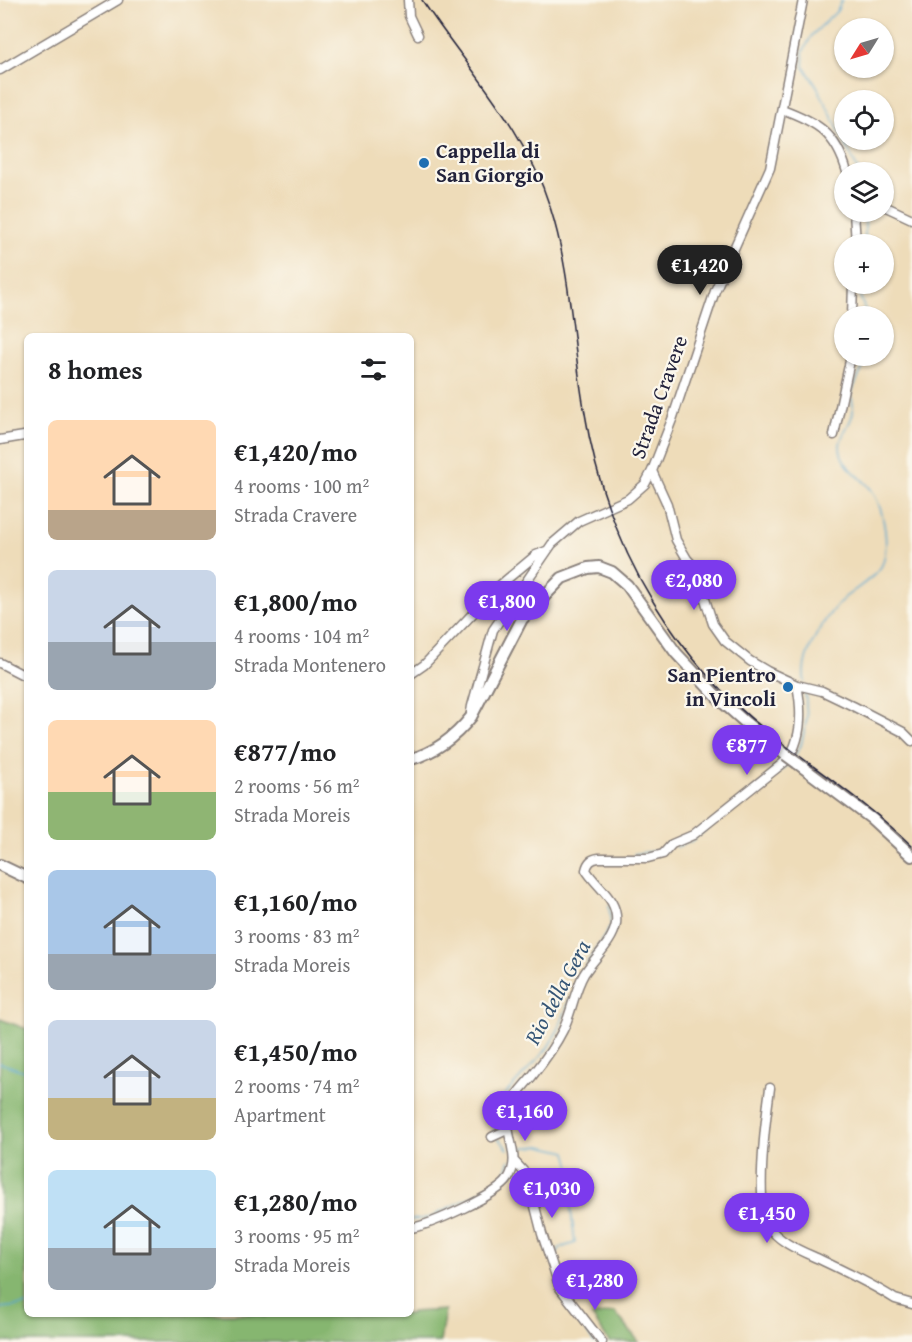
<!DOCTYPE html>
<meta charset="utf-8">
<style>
body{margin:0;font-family:"Gentium Book Plus",serif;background:#f2f2f2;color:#202124;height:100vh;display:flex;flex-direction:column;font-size:22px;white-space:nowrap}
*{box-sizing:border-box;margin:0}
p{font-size:20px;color:#757577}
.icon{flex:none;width:33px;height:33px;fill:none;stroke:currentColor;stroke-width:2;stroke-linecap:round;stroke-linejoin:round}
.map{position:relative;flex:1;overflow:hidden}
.sheet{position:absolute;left:24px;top:333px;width:390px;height:984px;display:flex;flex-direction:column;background:#fff;border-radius:9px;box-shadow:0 2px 4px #0004}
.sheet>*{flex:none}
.needle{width:39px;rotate:233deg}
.tools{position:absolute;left:834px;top:18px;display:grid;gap:12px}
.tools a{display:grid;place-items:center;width:60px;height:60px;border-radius:50%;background:#fff;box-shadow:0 2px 4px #0004;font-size:30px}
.price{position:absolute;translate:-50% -51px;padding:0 14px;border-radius:21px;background:#7c3aed;color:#fff;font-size:20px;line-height:39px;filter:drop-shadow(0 2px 3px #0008)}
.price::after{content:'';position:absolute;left:50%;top:36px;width:18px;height:14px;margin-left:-9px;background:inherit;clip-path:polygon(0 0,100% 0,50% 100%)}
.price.current{background:#222;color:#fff}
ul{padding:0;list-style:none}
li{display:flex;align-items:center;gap:18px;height:150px;padding:0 24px}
li span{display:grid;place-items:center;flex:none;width:168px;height:120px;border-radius:9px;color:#555}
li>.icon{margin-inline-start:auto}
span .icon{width:72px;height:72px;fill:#fffc;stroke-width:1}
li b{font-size:26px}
h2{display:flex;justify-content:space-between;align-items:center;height:72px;padding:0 24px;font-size:26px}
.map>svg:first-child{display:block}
.forest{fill:#86b66f;stroke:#546c55;stroke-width:1.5}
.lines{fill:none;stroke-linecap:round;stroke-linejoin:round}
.stream{stroke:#53a5ce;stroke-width:1.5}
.minor-casing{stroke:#887f7a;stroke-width:11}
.major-casing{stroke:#887f7a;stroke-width:14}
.minor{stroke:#fff;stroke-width:8}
.major{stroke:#fff;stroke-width:10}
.rail{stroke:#22223b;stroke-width:1.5}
.major-bridge-casing{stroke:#887f7a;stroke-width:14;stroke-linecap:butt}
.major-bridge{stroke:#fff;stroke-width:10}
.poi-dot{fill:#1f6fb2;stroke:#fbf7ec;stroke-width:2}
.labels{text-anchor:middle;stroke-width:4.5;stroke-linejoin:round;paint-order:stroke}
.poi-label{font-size:21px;font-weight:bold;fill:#22223b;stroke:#fbf7ec;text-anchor:start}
.street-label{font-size:21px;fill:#22223b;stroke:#fbf7ec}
.water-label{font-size:22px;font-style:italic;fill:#365676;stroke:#fbf7ec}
</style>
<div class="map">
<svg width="912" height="1342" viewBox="0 0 912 1342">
<rect width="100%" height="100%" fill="#fbf7ec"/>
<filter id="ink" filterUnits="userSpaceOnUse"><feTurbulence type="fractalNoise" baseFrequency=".0167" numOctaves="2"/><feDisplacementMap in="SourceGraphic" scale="12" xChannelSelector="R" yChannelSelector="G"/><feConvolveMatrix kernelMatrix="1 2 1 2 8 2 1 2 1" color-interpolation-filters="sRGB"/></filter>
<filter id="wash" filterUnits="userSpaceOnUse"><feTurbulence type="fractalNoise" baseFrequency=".008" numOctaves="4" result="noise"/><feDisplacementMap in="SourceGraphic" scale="24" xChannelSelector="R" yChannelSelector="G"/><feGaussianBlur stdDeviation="1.35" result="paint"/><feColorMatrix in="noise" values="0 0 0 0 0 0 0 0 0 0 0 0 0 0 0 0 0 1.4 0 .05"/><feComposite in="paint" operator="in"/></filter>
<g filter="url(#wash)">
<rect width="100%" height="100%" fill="#eedcb9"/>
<path class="forest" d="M0 1019 27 1029V1314H258L264 1317 268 1314H411V1312L445 1310 440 1342H0Z
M615 1312 639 1342H609L592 1316Z"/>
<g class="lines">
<path class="stream" d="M842 0 837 11 812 35 803 52 804 67 817 86 859 172
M865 212V244
M861 284 859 293 867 316
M805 682C798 657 826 615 844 598 854 590 877 576 882 565 890 546 884 512 874 494 865 477 840 468 840 446 840 435 852 423 853 412 854 404 850 396 853 389 857 377 865 369 866 356
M795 755 801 745 807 718 805 690
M675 847 690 842 789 764
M634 854 662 850
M586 965 611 926 609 905
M576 980 581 971
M0 1063 27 1072
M494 1131V1112L499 1101 547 1049 558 1030 570 999
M498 1138 508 1149
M518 1148 541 1146 567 1152 570 1163 569 1194 575 1243 560 1248 555 1256 566 1289
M411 1220 429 1218 497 1184 505 1174 510 1160
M566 1304 594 1342
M0 1308 27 1305"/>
</g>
</g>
<g filter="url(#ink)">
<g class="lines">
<defs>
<path id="minor" d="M408 0 409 16 418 35
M0 70 118 0
M782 109C817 122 836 133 847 172
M884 206 912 219
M854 212 856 244
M852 316 853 284
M834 435 851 356
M0 440 24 436
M652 471 667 504 676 540 687 559 695 568 713 624 725 641 750 661 767 671 797 685 822 691 853 706 903 732 912 741
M0 663 27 677
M411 674 424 665 499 586 536 555 546 551
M471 712 472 706 493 630 552 544 579 521 628 499 645 484 652 471 673 417 715 291 770 168 803 0
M770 1088C766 1117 755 1201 768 1225 778 1243 804 1252 821 1260 846 1272 872 1284 895 1299L912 1304
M492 1137 507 1130
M514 1161 527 1175 542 1234 560 1288 602 1342
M411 1228C430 1225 498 1195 508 1179 524 1154 499 1131 511 1104 516 1093 525 1085 533 1075 544 1061 555 1046 563 1030 572 1012 574 991 584 974 594 958 613 942 616 924 619 899 597 888 586 870 588 862 591 859 599 858H648L663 854 672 844 693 835 787 760C803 738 802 710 797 685"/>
<path id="major" d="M411 759C436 752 455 737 471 717L522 619 562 578 588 568 599 567 612 572 627 585 676 653 720 700 746 723 786 755
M797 763 872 819 912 856
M0 865 27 878"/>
</defs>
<use href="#minor" class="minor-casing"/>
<use href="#major" class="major-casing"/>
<use href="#minor" class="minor"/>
<use href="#major" class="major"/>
<path class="rail" d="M422 0C467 68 525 127 550 207 571 272 572 341 584 408 595 477 617 543 654 603 684 652 723 697 768 732 816 770 868 803 912 846"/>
<defs>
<path id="major-bridge" d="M786 755 797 763"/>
</defs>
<use href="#major-bridge" class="major-bridge-casing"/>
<use href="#major-bridge" class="major-bridge"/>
</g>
</g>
<g class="poi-dot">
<circle cx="424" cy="163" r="6"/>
<circle cx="788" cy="687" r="6"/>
</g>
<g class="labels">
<g class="poi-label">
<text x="436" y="158">Cappella di<tspan x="436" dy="24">San Giorgio</tspan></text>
<text x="776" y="682" text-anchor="end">San Pientro<tspan x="776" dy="24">in Vincoli</tspan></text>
</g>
<g class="street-label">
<text transform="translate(659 397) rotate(-70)" y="7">Strada Cravere</text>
</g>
<g class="water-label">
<text transform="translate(557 992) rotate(-62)" y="8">Rio della Gera</text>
</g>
</g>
</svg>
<div class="tools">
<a><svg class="needle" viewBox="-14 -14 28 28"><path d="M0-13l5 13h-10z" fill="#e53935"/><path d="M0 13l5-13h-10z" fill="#757577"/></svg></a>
<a><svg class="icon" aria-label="locate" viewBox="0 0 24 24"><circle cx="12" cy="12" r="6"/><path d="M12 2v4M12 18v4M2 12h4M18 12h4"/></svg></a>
<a><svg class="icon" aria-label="layers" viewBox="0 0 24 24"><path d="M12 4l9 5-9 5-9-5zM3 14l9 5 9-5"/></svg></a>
<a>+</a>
<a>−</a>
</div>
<b class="price current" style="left:700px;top:296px">€1,420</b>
<b class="price" style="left:694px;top:611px">€2,080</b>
<b class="price" style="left:507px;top:632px">€1,800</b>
<b class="price" style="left:747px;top:776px">€877</b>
<b class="price" style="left:525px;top:1142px">€1,160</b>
<b class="price" style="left:552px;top:1219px">€1,030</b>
<b class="price" style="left:767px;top:1244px">€1,450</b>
<b class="price" style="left:595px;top:1311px">€1,280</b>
<section class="sheet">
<h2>8 homes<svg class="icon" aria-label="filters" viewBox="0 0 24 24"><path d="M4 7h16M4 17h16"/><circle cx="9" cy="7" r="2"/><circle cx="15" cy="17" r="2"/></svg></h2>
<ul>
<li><span style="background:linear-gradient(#ffd9b3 75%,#b9a48a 0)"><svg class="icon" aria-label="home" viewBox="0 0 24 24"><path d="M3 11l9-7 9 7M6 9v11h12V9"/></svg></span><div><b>€1,420/mo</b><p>4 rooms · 100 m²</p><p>Strada Cravere</p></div></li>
<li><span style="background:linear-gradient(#c9d6e8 60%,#9aa5b1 0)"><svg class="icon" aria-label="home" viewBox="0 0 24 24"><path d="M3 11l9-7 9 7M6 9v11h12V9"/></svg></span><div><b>€1,800/mo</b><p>4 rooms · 104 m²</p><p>Strada Montenero</p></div></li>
<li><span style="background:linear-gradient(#ffd9b3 60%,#8fb573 0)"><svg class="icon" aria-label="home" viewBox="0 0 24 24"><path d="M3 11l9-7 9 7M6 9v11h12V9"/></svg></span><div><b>€877/mo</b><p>2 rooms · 56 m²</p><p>Strada Moreis</p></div></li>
<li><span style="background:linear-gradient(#a9c7e8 70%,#9aa5b1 0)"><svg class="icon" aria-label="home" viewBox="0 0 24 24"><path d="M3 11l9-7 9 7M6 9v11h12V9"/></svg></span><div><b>€1,160/mo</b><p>3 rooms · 83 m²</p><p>Strada Moreis</p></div></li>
<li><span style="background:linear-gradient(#c9d6e8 65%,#c2b280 0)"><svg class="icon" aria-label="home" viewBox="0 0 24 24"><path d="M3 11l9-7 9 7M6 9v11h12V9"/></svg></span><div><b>€1,450/mo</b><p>2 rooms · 74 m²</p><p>Apartment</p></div></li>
<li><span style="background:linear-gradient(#bfe0f5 65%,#9aa5b1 0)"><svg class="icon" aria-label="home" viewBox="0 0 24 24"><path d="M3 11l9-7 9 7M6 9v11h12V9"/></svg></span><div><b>€1,280/mo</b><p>3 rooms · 95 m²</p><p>Strada Moreis</p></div></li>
</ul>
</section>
</div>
